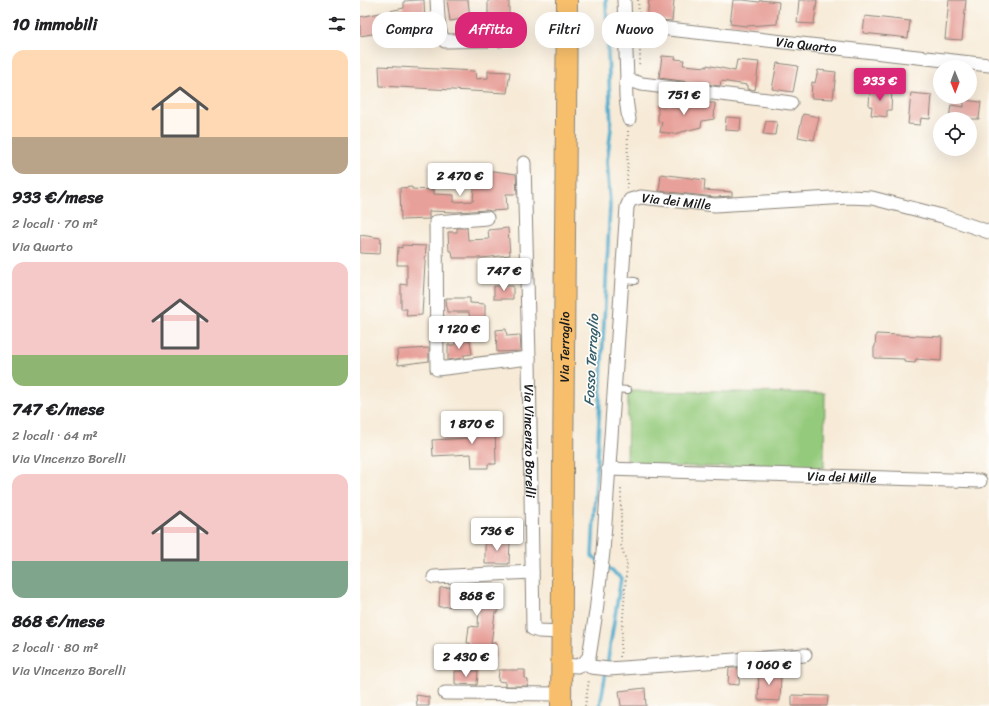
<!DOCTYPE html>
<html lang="it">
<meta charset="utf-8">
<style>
body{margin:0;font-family:Sriracha,sans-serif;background:#f6f6f6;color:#202124;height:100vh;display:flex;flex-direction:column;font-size:15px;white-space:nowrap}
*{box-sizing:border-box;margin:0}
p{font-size:13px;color:#757577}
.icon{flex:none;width:22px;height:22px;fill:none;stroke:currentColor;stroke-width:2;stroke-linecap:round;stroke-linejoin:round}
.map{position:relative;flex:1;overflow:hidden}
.sheet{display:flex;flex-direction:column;background:#fff;width:360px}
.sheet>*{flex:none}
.top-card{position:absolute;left:12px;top:12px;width:380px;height:36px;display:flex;gap:8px}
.needle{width:26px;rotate:179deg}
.controls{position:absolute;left:573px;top:60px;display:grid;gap:8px}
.controls a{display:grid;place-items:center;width:44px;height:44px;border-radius:50%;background:#fff;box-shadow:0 4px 16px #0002;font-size:20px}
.price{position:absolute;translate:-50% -34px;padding:0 9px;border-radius:4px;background:#fff;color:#222;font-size:13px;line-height:26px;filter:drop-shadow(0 1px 2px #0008)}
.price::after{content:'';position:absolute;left:50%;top:24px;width:12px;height:9px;margin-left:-6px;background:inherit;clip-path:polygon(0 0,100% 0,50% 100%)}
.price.active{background:#db2777;color:#fff}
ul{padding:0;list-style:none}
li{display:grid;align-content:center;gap:8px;height:212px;padding:0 12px}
li span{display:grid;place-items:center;height:124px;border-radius:12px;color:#555}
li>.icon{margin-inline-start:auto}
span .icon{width:72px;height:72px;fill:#fffc;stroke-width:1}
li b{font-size:17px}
h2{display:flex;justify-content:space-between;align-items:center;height:48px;padding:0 12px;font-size:17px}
.chip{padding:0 14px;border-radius:16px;background:#fff;box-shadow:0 4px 16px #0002;font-size:14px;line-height:36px}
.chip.active{background:#db2777;color:#fff}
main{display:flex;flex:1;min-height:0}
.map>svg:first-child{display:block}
.green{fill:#94ca7c;stroke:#58734c}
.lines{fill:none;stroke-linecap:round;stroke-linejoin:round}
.stream{stroke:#4faccd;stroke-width:3.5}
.building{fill:#e7a09a}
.service-casing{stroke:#8a847a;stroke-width:8}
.minor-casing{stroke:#8a847a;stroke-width:15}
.primary-casing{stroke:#8a847a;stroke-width:22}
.path{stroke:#8a847a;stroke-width:2;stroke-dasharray:1 3;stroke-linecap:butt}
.service{stroke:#fff;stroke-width:6}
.minor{stroke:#fff;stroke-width:13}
.primary{stroke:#f7bf6c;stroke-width:20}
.labels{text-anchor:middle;stroke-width:3.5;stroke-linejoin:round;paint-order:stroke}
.street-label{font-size:13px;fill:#1c1c1c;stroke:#fdfcf7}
.water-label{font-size:14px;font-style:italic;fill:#335d6c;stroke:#fdfcf7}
</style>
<main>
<section class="sheet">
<h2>10 immobili<svg class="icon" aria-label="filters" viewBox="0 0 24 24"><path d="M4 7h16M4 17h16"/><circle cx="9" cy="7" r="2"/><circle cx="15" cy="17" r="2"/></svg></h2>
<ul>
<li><span style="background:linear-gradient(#ffd9b3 70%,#b9a48a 0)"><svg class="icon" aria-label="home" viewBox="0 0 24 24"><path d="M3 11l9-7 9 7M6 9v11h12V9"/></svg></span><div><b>933 €/mese</b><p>2 locali · 70 m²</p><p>Via Quarto</p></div></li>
<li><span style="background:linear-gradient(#f6c9c9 75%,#8fb573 0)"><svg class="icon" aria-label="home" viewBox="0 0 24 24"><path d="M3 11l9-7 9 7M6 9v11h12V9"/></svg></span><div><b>747 €/mese</b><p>2 locali · 64 m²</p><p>Via Vincenzo Borelli</p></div></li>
<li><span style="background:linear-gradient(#f6c9c9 70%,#7fa58c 0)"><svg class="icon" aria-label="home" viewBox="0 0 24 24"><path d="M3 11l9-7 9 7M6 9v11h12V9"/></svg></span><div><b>868 €/mese</b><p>2 locali · 80 m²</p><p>Via Vincenzo Borelli</p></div></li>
</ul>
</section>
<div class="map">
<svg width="629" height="706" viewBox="0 0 629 706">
<rect width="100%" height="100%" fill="#fdfcf7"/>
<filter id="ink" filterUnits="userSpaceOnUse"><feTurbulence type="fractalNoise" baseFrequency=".025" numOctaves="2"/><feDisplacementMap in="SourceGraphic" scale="8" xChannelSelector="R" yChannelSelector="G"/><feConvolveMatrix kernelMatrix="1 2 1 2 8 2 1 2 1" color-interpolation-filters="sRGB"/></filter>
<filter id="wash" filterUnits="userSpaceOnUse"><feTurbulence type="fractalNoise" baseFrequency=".012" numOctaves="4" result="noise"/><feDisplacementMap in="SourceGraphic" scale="16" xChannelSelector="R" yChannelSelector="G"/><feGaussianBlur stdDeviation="0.9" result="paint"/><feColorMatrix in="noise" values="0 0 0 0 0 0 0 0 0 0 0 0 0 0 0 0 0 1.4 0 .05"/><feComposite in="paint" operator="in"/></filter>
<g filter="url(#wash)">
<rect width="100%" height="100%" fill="#f7ebd8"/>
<path class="green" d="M268 391 465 393 464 468 267 466Z"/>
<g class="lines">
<path class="stream" d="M239 561 232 556 250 205 247 161 251 129 246 0
M244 565 261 578 247 665
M240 706 246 672"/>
</g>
<g id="blocks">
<path class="building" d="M58 0H64L65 25 0 36V17L44 8V1Z
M87 0H108L110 18 90 21Z
M128 0H149V20H128Z
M289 0H314L312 21 287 19Z
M373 0H383L399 2 400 0 419 2 417 24 386 26 370 24Z
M439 0H457L454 24 437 23Z
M589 0H606L602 40 585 39Z
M505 16 550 21 548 38 503 33Z
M302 56 316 57 315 59 324 60 323 65 347 67V65L375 71 377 60 399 62 395 90 387 89V85L361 81 360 86 299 78Z
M417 63 438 66 433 92 412 89Z
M19 66 115 71 116 79 128 78V71L150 72 147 93 20 86Z
M458 70 476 72 473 99 451 98 452 82 455 83Z
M510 88 532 90 531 110H527V117L511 115 512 107 509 106Z
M551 93 572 95 570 119 561 118 560 125 548 124Z
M604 100 621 102 619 119H589L591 105 604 107Z
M311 102 355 103 354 119 342 121 341 127 314 134 300 132 302 122H298V104L311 105Z
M443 114 459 117 454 140 438 137Z
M366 117 381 118 380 131 365 130Z
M406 121 417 122 415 135 403 134Z
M134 171 156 174 157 194H146L147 210 130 211 126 210 97 212 69 211V219L41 220 40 188 52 187V189L74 190V194L94 195V202L113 201 115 177H117L118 172Z
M301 174 345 180 344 190 372 192V196L355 197 299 191Z
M97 228H107L108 240 129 239 128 230 148 228 150 255 122 258H93L92 251H89L88 232H97Z
M0 235 21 238 20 254 0 253Z
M42 245 66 246 62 315 46 316 47 309H41V284L47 285V265H37L38 247 42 248Z
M134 286H153V299H134Z
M86 298H110V303L125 304V336H111L109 312H87Z
M146 329 147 336 160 335 161 351 137 352 136 330Z
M516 334 582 337 581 361 556 359 555 363 544 362V359L514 358V347H515Z
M110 340 112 354 104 355V358L88 360V345H95V341Z
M69 348V361L38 365 37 350Z
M135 421 136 464H128V468H112L111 454 73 456 72 440 110 438 109 422Z
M125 540 150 541 149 564H125Z
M90 587 91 591 115 592V587H138V613H135L131 644 136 642 135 658H110V643H107L109 626 118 627 119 605 79 607 80 588Z
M369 668H380L379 685 368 684Z
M139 670H165V678L168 680V686H145V682L138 681Z
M95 671H118L117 685 95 684Z
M399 671H412V674H421L420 701 398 700Z
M285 688 286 706H261L259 691Z
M56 695 69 697V706H57Z
M432 695 468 696 467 706H432Z"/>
</g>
</g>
<g filter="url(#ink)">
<use href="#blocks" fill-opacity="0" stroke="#8a847a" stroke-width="1"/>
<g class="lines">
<defs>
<path id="service" d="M262 280 275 281
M254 389 268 390"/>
<g id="minor">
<path d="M77 0C78 11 77 34 85 41L140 40"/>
<path d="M264 0 267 79C264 89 267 108 269 119"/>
<path id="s1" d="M265 22 273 25 629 65"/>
<path d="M267 79 272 81 282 84 431 103"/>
<path id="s2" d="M164 163 169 358 173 629 179 631 201 632"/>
<path d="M127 218 76 222 77 369 169 358"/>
<path id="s3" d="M248 469 620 481"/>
<path d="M74 577 172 572"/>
<path d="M224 663 231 667 249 669 445 655"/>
<path id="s4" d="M201 665 217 666 224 663 229 657 236 612 243 552 267 207 270 200 281 197 355 205 488 197 512 198 582 216 629 232"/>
<path d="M85 693 201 694"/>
</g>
<g id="primary">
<path id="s5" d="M201 706 207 0"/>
</g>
</defs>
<use href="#service" class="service-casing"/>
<use href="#minor" class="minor-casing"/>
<use href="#primary" class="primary-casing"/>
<path class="path" d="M278 0 279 13
M279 64 280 62V37
M267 188 268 131
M260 657 267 564 261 545V488
M225 706 229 680"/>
<use href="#service" class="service"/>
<use href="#minor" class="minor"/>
<use href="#primary" class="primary"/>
</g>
</g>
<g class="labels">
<g class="street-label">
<text dy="5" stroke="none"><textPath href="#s1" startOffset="183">Via Quarto</textPath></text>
<text dy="5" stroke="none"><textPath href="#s4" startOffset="538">Via dei Mille</textPath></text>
<text dy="5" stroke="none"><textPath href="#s5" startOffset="359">Via Terraglio</textPath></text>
<text dy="5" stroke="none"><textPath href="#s2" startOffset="278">Via Vincenzo Borelli</textPath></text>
<text dy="5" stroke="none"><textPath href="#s3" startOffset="234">Via dei Mille</textPath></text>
</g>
<g class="water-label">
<text transform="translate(231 360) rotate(-87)" y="5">Fosso Terraglio</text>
</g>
</g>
</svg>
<div class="controls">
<a><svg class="needle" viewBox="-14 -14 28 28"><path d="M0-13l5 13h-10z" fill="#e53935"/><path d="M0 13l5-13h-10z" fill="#757577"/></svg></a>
<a><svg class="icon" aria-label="locate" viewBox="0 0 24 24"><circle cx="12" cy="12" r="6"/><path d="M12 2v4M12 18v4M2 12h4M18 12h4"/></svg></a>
</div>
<b class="price active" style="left:520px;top:102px">933 €</b>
<b class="price" style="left:324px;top:116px">751 €</b>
<b class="price" style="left:100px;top:197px">2 470 €</b>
<b class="price" style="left:144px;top:292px">747 €</b>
<b class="price" style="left:99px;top:350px">1 120 €</b>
<b class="price" style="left:112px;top:445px">1 870 €</b>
<b class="price" style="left:137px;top:552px">736 €</b>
<b class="price" style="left:117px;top:617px">868 €</b>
<b class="price" style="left:106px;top:678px">2 430 €</b>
<b class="price" style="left:409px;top:686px">1 060 €</b>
<div class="top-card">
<a class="chip">Compra</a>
<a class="chip active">Affitta</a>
<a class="chip">Filtri</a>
<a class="chip">Nuovo</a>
</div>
</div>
</main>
